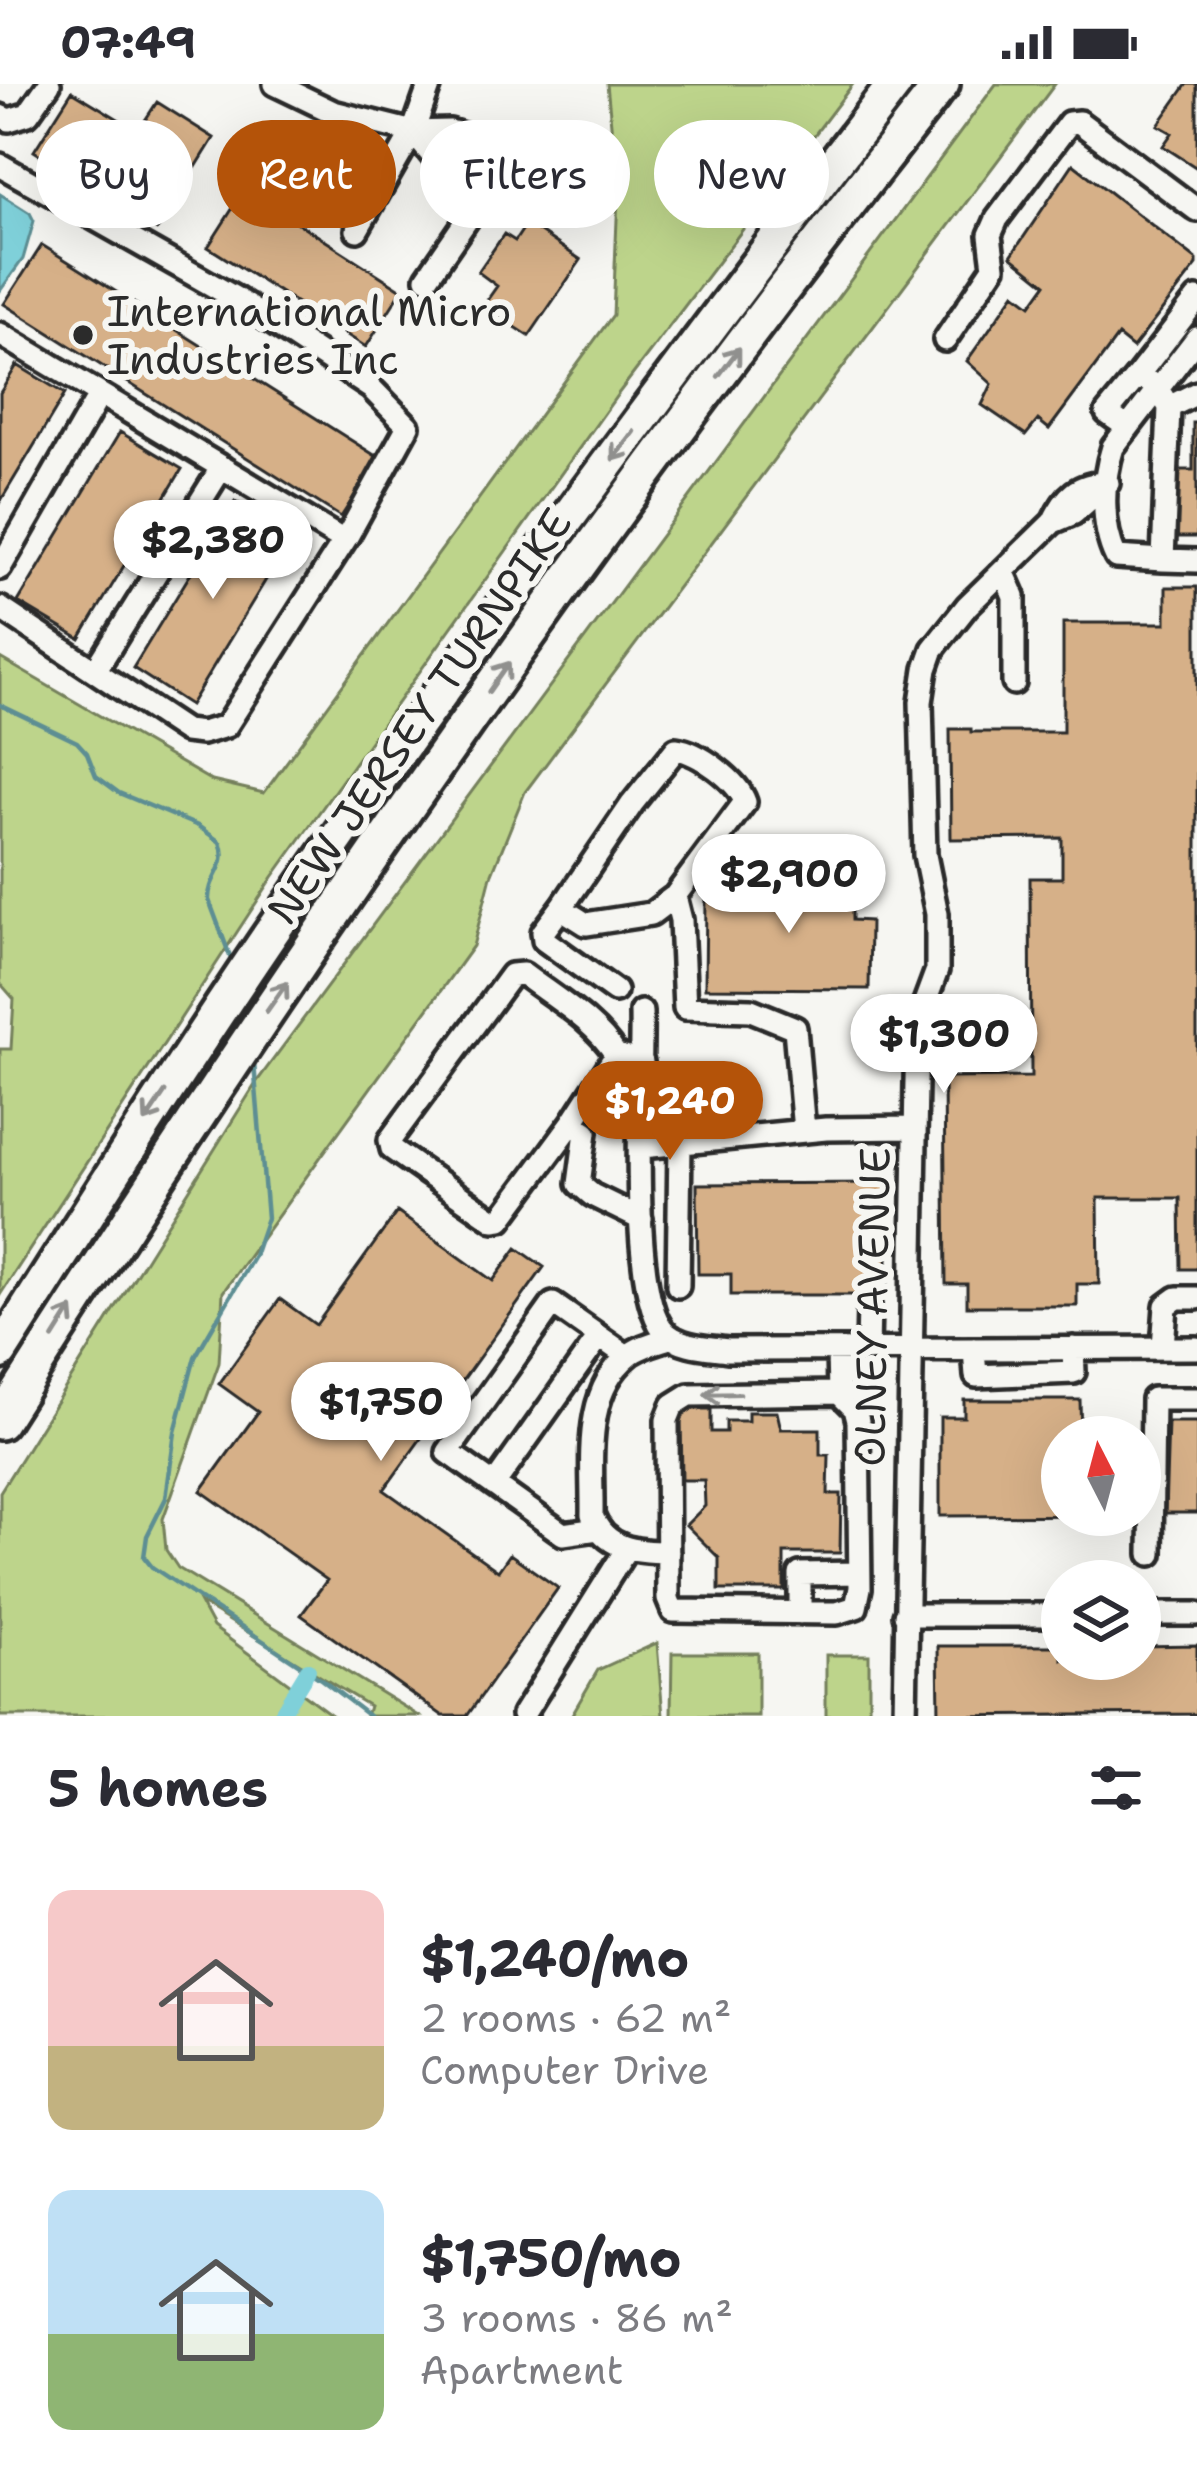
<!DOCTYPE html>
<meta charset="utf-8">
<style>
body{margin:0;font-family:"Shantell Sans",sans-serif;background:#f2f2f3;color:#2b2b33;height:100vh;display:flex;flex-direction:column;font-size:45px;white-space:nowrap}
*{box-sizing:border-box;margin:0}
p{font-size:39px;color:#7c7c81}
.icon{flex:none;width:66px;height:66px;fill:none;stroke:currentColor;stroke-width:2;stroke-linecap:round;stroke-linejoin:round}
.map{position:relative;height:1632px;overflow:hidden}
.side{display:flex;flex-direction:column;background:#fff;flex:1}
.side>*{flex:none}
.hud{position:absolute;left:36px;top:36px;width:1125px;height:108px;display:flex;gap:24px}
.needle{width:78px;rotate:354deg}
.buttons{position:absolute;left:1041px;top:1332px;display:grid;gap:24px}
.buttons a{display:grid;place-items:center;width:120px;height:120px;border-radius:50%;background:#fff;box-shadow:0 12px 48px #0002;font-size:60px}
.price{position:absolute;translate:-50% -102px;padding:0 27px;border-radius:42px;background:#fff;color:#222;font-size:39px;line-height:78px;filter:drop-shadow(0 3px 6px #0008)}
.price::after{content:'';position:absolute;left:50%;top:72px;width:36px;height:27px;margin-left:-18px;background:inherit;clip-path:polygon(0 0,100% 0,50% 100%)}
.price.selected{background:#b45309;color:#fff}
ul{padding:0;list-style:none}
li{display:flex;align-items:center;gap:36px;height:300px;padding:0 48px}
li span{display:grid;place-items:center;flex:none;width:336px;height:240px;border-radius:24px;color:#555}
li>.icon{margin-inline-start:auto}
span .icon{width:144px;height:144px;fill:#fffc;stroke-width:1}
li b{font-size:51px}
h2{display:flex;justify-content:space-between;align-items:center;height:144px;padding:0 48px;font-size:51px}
.tag{padding:0 42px;border-radius:54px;background:#fff;box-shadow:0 12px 48px #0002;font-size:42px;line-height:108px}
.tag.selected{background:#b45309;color:#fff}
.status{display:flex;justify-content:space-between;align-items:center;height:84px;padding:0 60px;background:#fff;direction:ltr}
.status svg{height:33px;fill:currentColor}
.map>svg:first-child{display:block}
.green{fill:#bdd48b;stroke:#74805b;stroke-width:3}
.water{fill:#7fd0d9;stroke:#5d8e93;stroke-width:3}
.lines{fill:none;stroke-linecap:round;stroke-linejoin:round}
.stream{stroke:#5d8e93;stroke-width:4.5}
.canal{stroke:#7fd0d9;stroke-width:16}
.building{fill:#d6b088;stroke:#2b2b2b;stroke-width:3}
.minor-casing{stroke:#2b2b2b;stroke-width:30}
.highway-casing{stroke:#2b2b2b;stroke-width:42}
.minor{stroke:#f6f6f2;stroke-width:21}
.highway{stroke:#f6f6f2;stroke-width:33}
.oneway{stroke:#90908e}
.poi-dot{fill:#2b2b2b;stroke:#f6f6f2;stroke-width:4.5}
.labels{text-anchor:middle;stroke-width:12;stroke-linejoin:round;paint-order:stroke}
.poi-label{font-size:42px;fill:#2b2b2b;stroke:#f6f6f2;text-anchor:start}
.street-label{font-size:42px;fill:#2b2b2b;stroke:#f6f6f2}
</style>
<div class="status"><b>07:49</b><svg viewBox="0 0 49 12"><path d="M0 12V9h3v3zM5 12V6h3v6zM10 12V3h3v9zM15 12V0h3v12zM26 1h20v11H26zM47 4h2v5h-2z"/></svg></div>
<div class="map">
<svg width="1197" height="1632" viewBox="0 0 1197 1632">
<rect width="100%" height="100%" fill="#f6f6f2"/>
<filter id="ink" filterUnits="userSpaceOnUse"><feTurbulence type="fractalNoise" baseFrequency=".00833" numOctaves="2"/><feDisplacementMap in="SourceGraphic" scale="24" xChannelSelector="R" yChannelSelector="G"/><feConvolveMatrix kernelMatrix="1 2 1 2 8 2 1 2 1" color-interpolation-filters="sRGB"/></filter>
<g filter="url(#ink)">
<path class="green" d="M607 0H853L618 310 273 793 0 1211V965H11L14 915 0 899V574L212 697 264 709 613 231 618 111Z
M996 0H1055L525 708 491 792 473 862 223 1208 219 1279 163 1435 166 1466 178 1484 419 1632H366L369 1622 200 1519 213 1543 333 1632H0V1408L258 996Z
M657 1559 663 1632H571L598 1586Z
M672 1569H758V1632H671Z
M826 1571H869V1632H826Z"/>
<path class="water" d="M0 110 30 129 34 137 23 175 0 207Z"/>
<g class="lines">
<path class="stream" d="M0 621 77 658 87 669 96 692 119 709 198 742 220 758C230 781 208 793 209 816L231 875
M254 979 267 1134 254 1172 195 1273 175 1348 166 1414 147 1452 144 1473 152 1483 322 1596 369 1632"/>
<path class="canal" d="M280 1632 308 1586"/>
</g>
<path class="building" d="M1187 0H1197V84L1163 62 1172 49 1158 41Z
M72 7 138 47 157 18 214 54 157 146 34 67Z
M1073 80 1197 176V181L1133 264 1118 252 1049 345 1038 336 1026 351 982 321 992 300 967 277 1015 209 1031 221 1046 200 1011 172Z
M245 105 402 206 366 263 208 163Z
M527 139 581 176 529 252 483 222 497 202 478 188 504 150 515 157Z
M42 161 379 374 341 433 4 220Z
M17 281 65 310 0 418V309Z
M1193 339H1197V453H1176V386H1193Z
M120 348 182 385 80 555 18 518Z
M235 417 293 451 190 621 133 584Z
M1166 503H1197V1185H1181L1180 1114H1098L1099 1200H1077V1222H967V1200H946L944 994 1031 993 1030 794H1062V754L951 755 950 645H971V648H1063V539H1166Z
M769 786H852V836L870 837 869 905 705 904 706 815 769 816Z
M887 1099V1211H731V1190H698L697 1100Z
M397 1128 493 1197 517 1164 544 1183 384 1406 498 1487 510 1470 558 1504 467 1632H443L301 1531 327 1496 201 1407 258 1328 219 1300 280 1215 316 1241Z
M964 1316H1080L1081 1353H1062V1431H1112L940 1432V1333H964Z
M687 1325H711V1348H726V1337H748V1328H777L781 1345H820V1371H829L828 1410H841L840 1469H784V1506H719V1474L686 1441 705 1422 704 1396H682L681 1330Z
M1168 1338H1197V1429H1165Z
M1197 1561V1630L939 1632 938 1562H1062V1575H1140V1562Z"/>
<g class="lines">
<defs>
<path id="minor" d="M275 0 333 28 413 48 450 47 486 58 500 84 488 105 463 109 413 48
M0 32 9 36 28 30 49 0
M0 81 235 214 371 304 408 342 348 451 226 642 202 649 185 647 0 524
M500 84 575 130
M357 146 413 48 430 0
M427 194 488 105
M1197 215 1139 290 1158 305 1169 323 1163 476 1197 477
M0 250 344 457
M945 256 994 183 990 151 997 135 1069 39 1079 38 1197 126
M1169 323 1197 309
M1128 344 1107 329 1139 290
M1163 476 1116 473C1101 442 1102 397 1113 363L1197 254
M0 484 100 310
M1003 487 1014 512V599
M95 587 222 383
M676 665C699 668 738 697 745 718L675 812 651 830 586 840 567 828 564 820 632 720Z
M675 812 681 836 685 924 751 926 795 944 804 1047
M564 820 543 848 544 856 615 907
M641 928C643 990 626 1212 666 1249 682 1263 708 1263 728 1266L1197 1264
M916 961 997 959
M572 1039 616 971
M642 1063 826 1045 915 1044
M641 1135 592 1111 579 1100 586 1048 572 1039 501 1135 494 1136 392 1065 390 1056 511 891 523 890C556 915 595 937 616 971L642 978
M678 1202 680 1059
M1163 1263 1166 1222 1177 1214H1197
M974 1265 976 1292 1074 1288 1073 1264
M838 1266 839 1309 855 1325 858 1337 860 1504 856 1523 837 1529 673 1527 668 1515 667 1336 673 1321 689 1311 839 1309
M868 1266 869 1221
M494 1401 599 1253
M598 1445 563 1450 448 1368 553 1220 627 1272
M668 1468C637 1468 604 1465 592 1431 593 1378 582 1309 629 1271 640 1262 658 1258 672 1253
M1151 1470 1153 1315H1197
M800 1529V1490L859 1489
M1140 1530H1197
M905 1531H1062
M523 1631 626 1466
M905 1632 917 940 937 886V830L925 771 921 618 926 585 933 565 967 522 1053 438 1074 429 1108 399C1078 399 1065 412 1053 438"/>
<path id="highway" d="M0 1268C99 1112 197 955 302 804 493 531 692 263 895 0
M0 1338C292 877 604 428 942 0"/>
</defs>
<use href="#minor" class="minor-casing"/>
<use href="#highway" class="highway-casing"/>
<use href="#minor" class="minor"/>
<use href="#highway" class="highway"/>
</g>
<defs><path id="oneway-shaft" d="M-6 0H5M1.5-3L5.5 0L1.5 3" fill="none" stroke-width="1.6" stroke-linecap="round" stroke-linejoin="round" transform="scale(3)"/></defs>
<g class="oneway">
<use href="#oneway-shaft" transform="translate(729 278) rotate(-53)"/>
<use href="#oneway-shaft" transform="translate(623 362) rotate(127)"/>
<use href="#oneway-shaft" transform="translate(499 593) rotate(-55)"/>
<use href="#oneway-shaft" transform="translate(277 913) rotate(-55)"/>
<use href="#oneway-shaft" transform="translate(155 1023) rotate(124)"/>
<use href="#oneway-shaft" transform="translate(63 1239) rotate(-58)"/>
<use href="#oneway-shaft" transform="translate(722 1310) rotate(179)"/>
</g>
</g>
<circle class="poi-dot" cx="83" cy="251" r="12"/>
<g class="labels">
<g class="poi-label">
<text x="107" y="242">International Micro<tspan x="107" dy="48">Industries Inc</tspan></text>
</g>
<g class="street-label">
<text transform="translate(419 632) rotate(-55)" y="15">NEW JERSEY TURNPIKE</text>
<text transform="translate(872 1223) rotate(-89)" y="15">OLNEY AVENUE</text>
</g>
</g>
</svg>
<div class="buttons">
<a><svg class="needle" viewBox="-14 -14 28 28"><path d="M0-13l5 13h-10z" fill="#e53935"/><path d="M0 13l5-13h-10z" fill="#7c7c81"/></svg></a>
<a><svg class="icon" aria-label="layers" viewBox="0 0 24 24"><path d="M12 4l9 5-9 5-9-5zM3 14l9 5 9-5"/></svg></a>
</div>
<b class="price" style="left:213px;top:518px">$2,380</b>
<b class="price" style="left:789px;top:852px">$2,900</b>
<b class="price" style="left:944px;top:1012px">$1,300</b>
<b class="price selected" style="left:670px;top:1079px">$1,240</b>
<b class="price" style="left:381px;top:1380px">$1,750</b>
<div class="hud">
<a class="tag">Buy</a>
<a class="tag selected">Rent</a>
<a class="tag">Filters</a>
<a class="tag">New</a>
</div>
</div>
<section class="side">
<h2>5 homes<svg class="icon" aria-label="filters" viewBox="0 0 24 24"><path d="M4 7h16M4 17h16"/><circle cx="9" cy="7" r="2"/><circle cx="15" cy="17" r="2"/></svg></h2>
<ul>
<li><span style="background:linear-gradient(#f6c9c9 65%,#c2b280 0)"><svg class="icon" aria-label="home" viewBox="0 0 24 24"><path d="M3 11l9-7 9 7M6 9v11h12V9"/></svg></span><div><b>$1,240/mo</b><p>2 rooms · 62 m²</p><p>Computer Drive</p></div></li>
<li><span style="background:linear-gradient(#bfe0f5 60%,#8fb573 0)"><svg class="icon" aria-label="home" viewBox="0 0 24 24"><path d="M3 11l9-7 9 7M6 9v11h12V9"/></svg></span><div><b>$1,750/mo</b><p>3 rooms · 86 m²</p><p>Apartment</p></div></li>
</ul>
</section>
